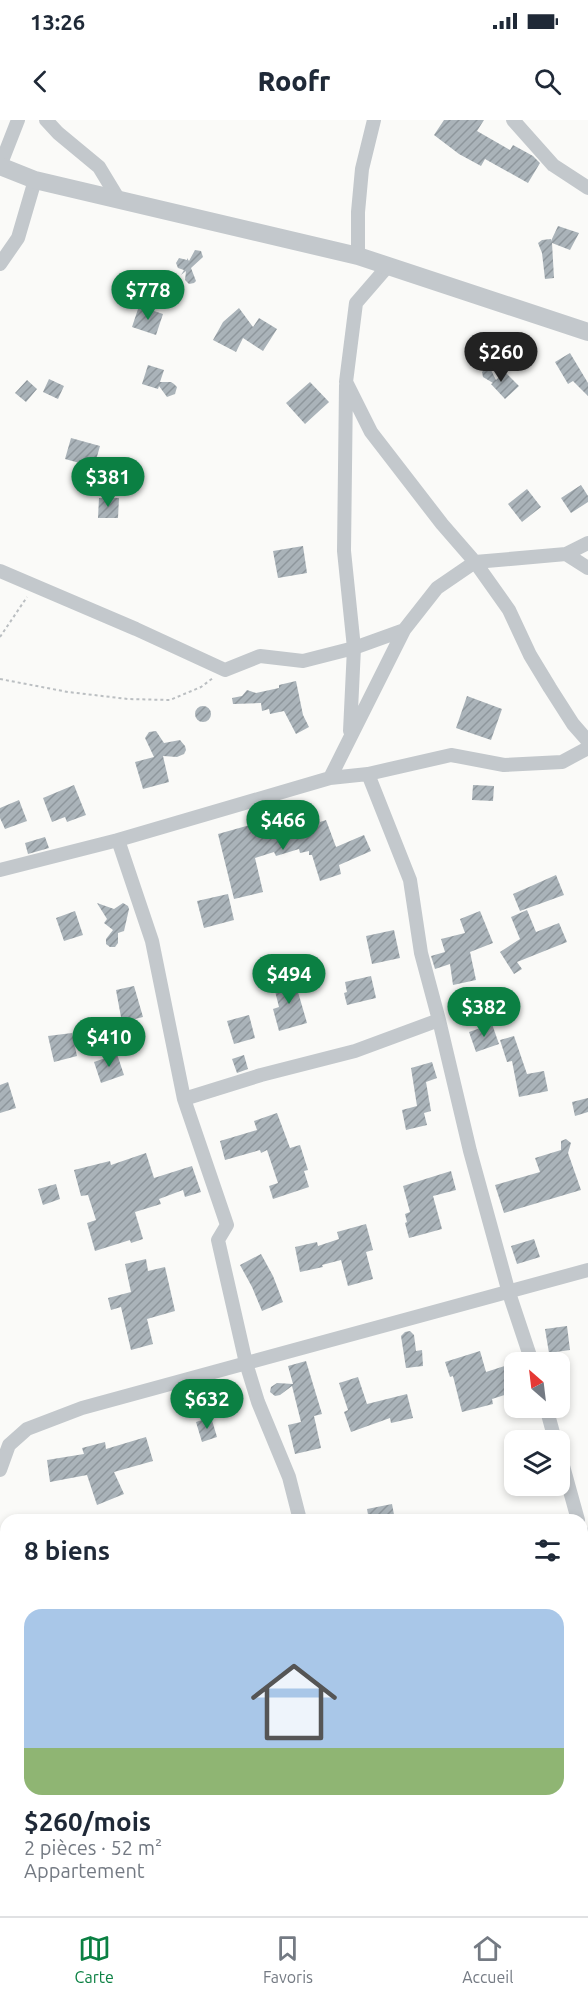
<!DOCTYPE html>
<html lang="fr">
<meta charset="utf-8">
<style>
body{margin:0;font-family:Ubuntu,sans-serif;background:#f2f2f3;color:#1f2937;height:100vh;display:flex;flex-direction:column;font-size:22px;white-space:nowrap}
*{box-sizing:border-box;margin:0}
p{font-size:20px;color:#747a83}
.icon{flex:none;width:33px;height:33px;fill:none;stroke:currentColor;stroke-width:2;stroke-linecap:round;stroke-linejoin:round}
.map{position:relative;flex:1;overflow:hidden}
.details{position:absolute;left:0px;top:1394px;width:588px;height:404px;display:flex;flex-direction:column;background:#fff;border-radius:18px 18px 0 0;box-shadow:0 3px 9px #0003}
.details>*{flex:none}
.needle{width:39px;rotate:332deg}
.fabs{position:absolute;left:504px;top:1232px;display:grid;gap:12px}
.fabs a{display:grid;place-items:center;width:66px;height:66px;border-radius:12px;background:#fff;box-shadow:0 3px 9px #0003;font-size:30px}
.price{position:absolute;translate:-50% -51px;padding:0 14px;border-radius:21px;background:#0b8043;color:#fff;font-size:20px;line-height:39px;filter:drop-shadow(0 2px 3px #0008)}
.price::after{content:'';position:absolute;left:50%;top:36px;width:18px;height:14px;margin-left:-9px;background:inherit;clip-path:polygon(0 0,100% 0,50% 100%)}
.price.selected{background:#222;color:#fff}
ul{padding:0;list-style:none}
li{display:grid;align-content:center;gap:12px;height:318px;padding:0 24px}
li span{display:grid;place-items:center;height:186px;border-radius:18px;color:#555}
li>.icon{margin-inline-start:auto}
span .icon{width:108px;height:108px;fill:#fffc;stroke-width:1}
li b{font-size:26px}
h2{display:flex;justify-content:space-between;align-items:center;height:72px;padding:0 24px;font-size:26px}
.status{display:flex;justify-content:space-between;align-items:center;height:42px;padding:0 30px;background:#fff;direction:ltr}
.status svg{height:16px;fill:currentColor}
header{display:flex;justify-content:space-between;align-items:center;height:78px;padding:0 24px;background:#fff;font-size:27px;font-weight:800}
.tab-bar{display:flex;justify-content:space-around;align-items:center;height:84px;border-top:2px solid #e0e1e3;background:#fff;font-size:16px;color:#747a83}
.tab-bar a{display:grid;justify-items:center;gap:3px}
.tab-bar .selected{color:#0b8043}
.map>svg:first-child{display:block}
.building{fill:url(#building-hatch)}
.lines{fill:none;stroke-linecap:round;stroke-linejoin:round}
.path{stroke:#bbbfc2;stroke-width:2;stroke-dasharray:3 3;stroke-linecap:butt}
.minor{stroke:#c3c8cc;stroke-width:14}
.tertiary{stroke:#c3c8cc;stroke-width:18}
</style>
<div class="status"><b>13:26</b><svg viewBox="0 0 49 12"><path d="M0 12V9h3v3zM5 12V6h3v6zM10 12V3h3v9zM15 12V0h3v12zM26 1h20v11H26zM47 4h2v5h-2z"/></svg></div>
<header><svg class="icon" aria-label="back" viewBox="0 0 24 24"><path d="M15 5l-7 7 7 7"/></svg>Roofr<svg class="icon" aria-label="search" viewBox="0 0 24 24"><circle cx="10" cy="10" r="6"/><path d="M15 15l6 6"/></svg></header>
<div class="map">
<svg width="588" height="1796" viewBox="0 0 588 1796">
<defs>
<pattern id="building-hatch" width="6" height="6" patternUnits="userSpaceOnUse" patternTransform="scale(1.5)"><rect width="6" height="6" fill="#aab3b9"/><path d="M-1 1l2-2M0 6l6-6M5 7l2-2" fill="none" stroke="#8e969c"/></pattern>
</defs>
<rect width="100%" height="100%" fill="#fafaf8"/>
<path class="building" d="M444 0H484L477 11 510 30 513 25 533 36 540 43 528 63 485 39 481 46 459 34 434 15Z
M558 106 579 113 570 130 552 123 554 158 545 159 542 133 538 123 542 120 551 119V121Z
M195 130 201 131 203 137 191 148 196 161 194 163 189 164 185 160 186 151 181 155 184 150 178 148 176 143 179 138 187 140V138L189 141Z
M139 186 163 194 156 215 132 207Z
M239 188 253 207 259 198 277 209 263 231 243 218 236 232 213 220 223 202Z
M570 233 588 263V276L573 261 568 264 555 242Z
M148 245 164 250 160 262H171L174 264 177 267 175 274 167 277 159 266 158 269 142 264Z
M486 248 491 250 496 260 505 252 519 266 505 279 491 264 493 263 483 257 482 252Z
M49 259 64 266 58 279 43 272Z
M27 260 37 269 26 282 15 273Z
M310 262 329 282 305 304 286 283Z
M71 318 100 326 94 347 65 339Z
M581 365 588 376V382L571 393 561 378Z
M527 369 541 387 522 402 508 384Z
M99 378H119L118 398H98Z
M303 426 307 453 278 458 273 431Z
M296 561 303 595 309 607 296 614 284 591 270 594 269 589 262 591 261 583 233 584 232 578 242 576 247 570 256 573 279 568V565Z
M467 576 502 589 491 620 456 608Z
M195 594a8 8 0 1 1 16 0a8 8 0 1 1-16 0Z
M156 611 164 623 180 620 185 626 186 630 184 634 177 637 163 636 169 662 143 669 135 642 154 637 145 618 149 612Z
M74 665 86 695 67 702 65 697 52 702 43 678Z
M473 665 494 666 493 681 472 680Z
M19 680 27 701 5 709 0 698V688Z
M264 696 270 714 300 704V706L319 699 320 702 326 700 336 727 364 715 371 731 339 745 341 754 320 761 312 735H309V731L300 733 299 729 276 736 274 732 255 738 263 772 234 779 218 714 250 705 249 700Z
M45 717 49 728 28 734 25 723Z
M556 755 564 775 520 791 513 774Z
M228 774 234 800 204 808 197 781Z
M97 783 114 789 123 783 128 786 129 789 124 811 118 813V823L115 827H110L106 824V819L113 810 104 803 107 799Z
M527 790 536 812 559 803 567 822 517 842 522 849 514 854 500 832 520 819 511 797Z
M75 791 83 815 64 821 56 798Z
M480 791 493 823 470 832 476 860 453 865 450 844 435 849 431 836 445 832 441 819 465 813 460 799Z
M394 810 400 838 372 844 366 816Z
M371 856 376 878 347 885 344 873 347 872 345 862Z
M296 857 300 871 298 872 307 903 279 911 273 889 279 887 273 863Z
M134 866 143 897 131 900 138 916 120 923 112 904 119 902 118 899 121 897 116 870Z
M249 895 255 918 234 924 227 901Z
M492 904 499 924 476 932 469 912Z
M72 913 77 936 54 942 48 916Z
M514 916 527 954 544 951 548 971 519 977 512 941 507 942 500 920Z
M117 934 124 955 101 963 94 942Z
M244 935 248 949 237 953 232 939Z
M432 942 437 958 426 962 431 991 424 993 427 1005 406 1010 402 990 417 986 411 948Z
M8 962 16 988 0 993V965Z
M588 978V992L575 996 572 982Z
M277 993 290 1028 300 1025 308 1050 304 1051 309 1067 273 1079 269 1066 278 1063 267 1030 261 1033 260 1030 225 1040 220 1021 257 1010 254 1001Z
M566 1019 571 1023 568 1033 581 1070 504 1093 495 1065 540 1052 535 1038 561 1030V1021Z
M146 1033 154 1058 192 1046 201 1072 185 1077 183 1070 159 1079 161 1084 135 1092 143 1119 131 1123 130 1120 95 1131 87 1103 96 1100 88 1075 81 1076 74 1050 110 1041 111 1045Z
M451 1051 456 1070 433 1076 442 1109 409 1118 405 1103 407 1102 405 1094 410 1092 403 1066Z
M56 1064 60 1079 43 1085 38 1069Z
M366 1104 373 1130 366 1132 373 1159 348 1166 341 1140 322 1145 323 1147 300 1152 295 1127 317 1122 318 1126 339 1119 337 1112Z
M534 1119 540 1137 517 1144 511 1126Z
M261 1134 273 1156 283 1182 262 1191 252 1167 240 1145Z
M146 1139 148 1151 165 1147 175 1191 147 1199 153 1224 131 1230 121 1187 111 1190 108 1178 131 1172 125 1144Z
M567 1206 570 1230 549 1233 545 1209Z
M410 1211 414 1215 416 1231 422 1230 423 1246 406 1248 401 1216 405 1212Z
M480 1231 486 1252 511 1244 514 1255V1272L492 1279 493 1284 462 1292 453 1256 450 1257 445 1242Z
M306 1241 322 1294 314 1296 321 1328 295 1334 288 1305 301 1302 292 1266 280 1275 275 1276 270 1272 271 1267 277 1263 293 1264 288 1246Z
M358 1257 367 1284 407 1274 413 1298 391 1303 390 1298 351 1312 344 1292 348 1290 339 1263Z
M211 1297 217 1317 202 1322 196 1302Z
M146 1317 153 1341 114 1352 124 1374 97 1385 87 1355 50 1362 47 1340 84 1334 82 1328 105 1322 106 1329Z
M392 1384 395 1400H369L367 1389Z"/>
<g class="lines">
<path class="path" d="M0 517 27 477
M0 559 68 572 128 579 170 580 201 567 213 558"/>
<path class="minor" d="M46 0 58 13 99 47 119 80
M513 0 553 45 588 68
M0 46 18 0
M358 136V92L362 49 374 0
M0 144 18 118 35 60
M388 146 356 183 346 262 371 312 442 404 475 442 509 490 530 535 550 568 573 604 588 621
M346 265 344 431 354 528 350 611
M588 423 566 434 588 448
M0 451 136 509 225 550 260 536 303 541 354 528 404 510
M368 654 410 760 421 833 439 900 470 1031 509 1173 532 1242
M330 658 368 654 451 635 504 645 562 642 588 628
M118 720 152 821 184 979 227 1105 218 1120 246 1243 258 1282 289 1357 300 1400
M0 750 118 720 330 658 404 510 437 468 475 442 566 434
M184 979 261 955 355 931 439 900
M546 1287 555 1320
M560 1335 578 1400
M0 1350 9 1325 27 1309 82 1288 588 1150
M582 1412 588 1432
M0 1785 7 1796"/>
<path class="tertiary" d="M0 46 35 60 358 136 588 212"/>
</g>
</svg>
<div class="fabs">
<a><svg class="needle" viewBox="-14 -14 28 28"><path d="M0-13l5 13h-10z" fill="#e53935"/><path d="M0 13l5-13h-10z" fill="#747a83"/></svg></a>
<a><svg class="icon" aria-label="layers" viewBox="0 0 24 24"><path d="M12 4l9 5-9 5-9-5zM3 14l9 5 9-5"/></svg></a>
</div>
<b class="price" style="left:148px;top:201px">$778</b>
<b class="price selected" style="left:501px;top:263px">$260</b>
<b class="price" style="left:108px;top:388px">$381</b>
<b class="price" style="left:283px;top:731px">$466</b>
<b class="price" style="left:289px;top:885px">$494</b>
<b class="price" style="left:484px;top:918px">$382</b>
<b class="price" style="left:109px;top:948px">$410</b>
<b class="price" style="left:207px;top:1310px">$632</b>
<section class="details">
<h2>8 biens<svg class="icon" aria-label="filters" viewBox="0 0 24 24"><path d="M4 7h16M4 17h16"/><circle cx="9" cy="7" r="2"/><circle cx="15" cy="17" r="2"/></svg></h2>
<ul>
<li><span style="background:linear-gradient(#a9c7e8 75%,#8fb573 0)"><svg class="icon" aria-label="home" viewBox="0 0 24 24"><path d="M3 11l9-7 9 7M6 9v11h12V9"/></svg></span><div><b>$260/mois</b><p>2 pièces · 52 m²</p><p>Appartement</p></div></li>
</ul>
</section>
</div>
<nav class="tab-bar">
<a class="selected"><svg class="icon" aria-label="map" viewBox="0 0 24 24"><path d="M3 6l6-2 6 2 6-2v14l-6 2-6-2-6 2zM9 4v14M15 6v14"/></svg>Carte</a>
<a><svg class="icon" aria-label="saved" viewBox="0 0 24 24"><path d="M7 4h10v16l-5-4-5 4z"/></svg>Favoris</a>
<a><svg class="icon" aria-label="home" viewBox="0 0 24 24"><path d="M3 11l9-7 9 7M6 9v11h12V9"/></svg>Accueil</a>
</nav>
